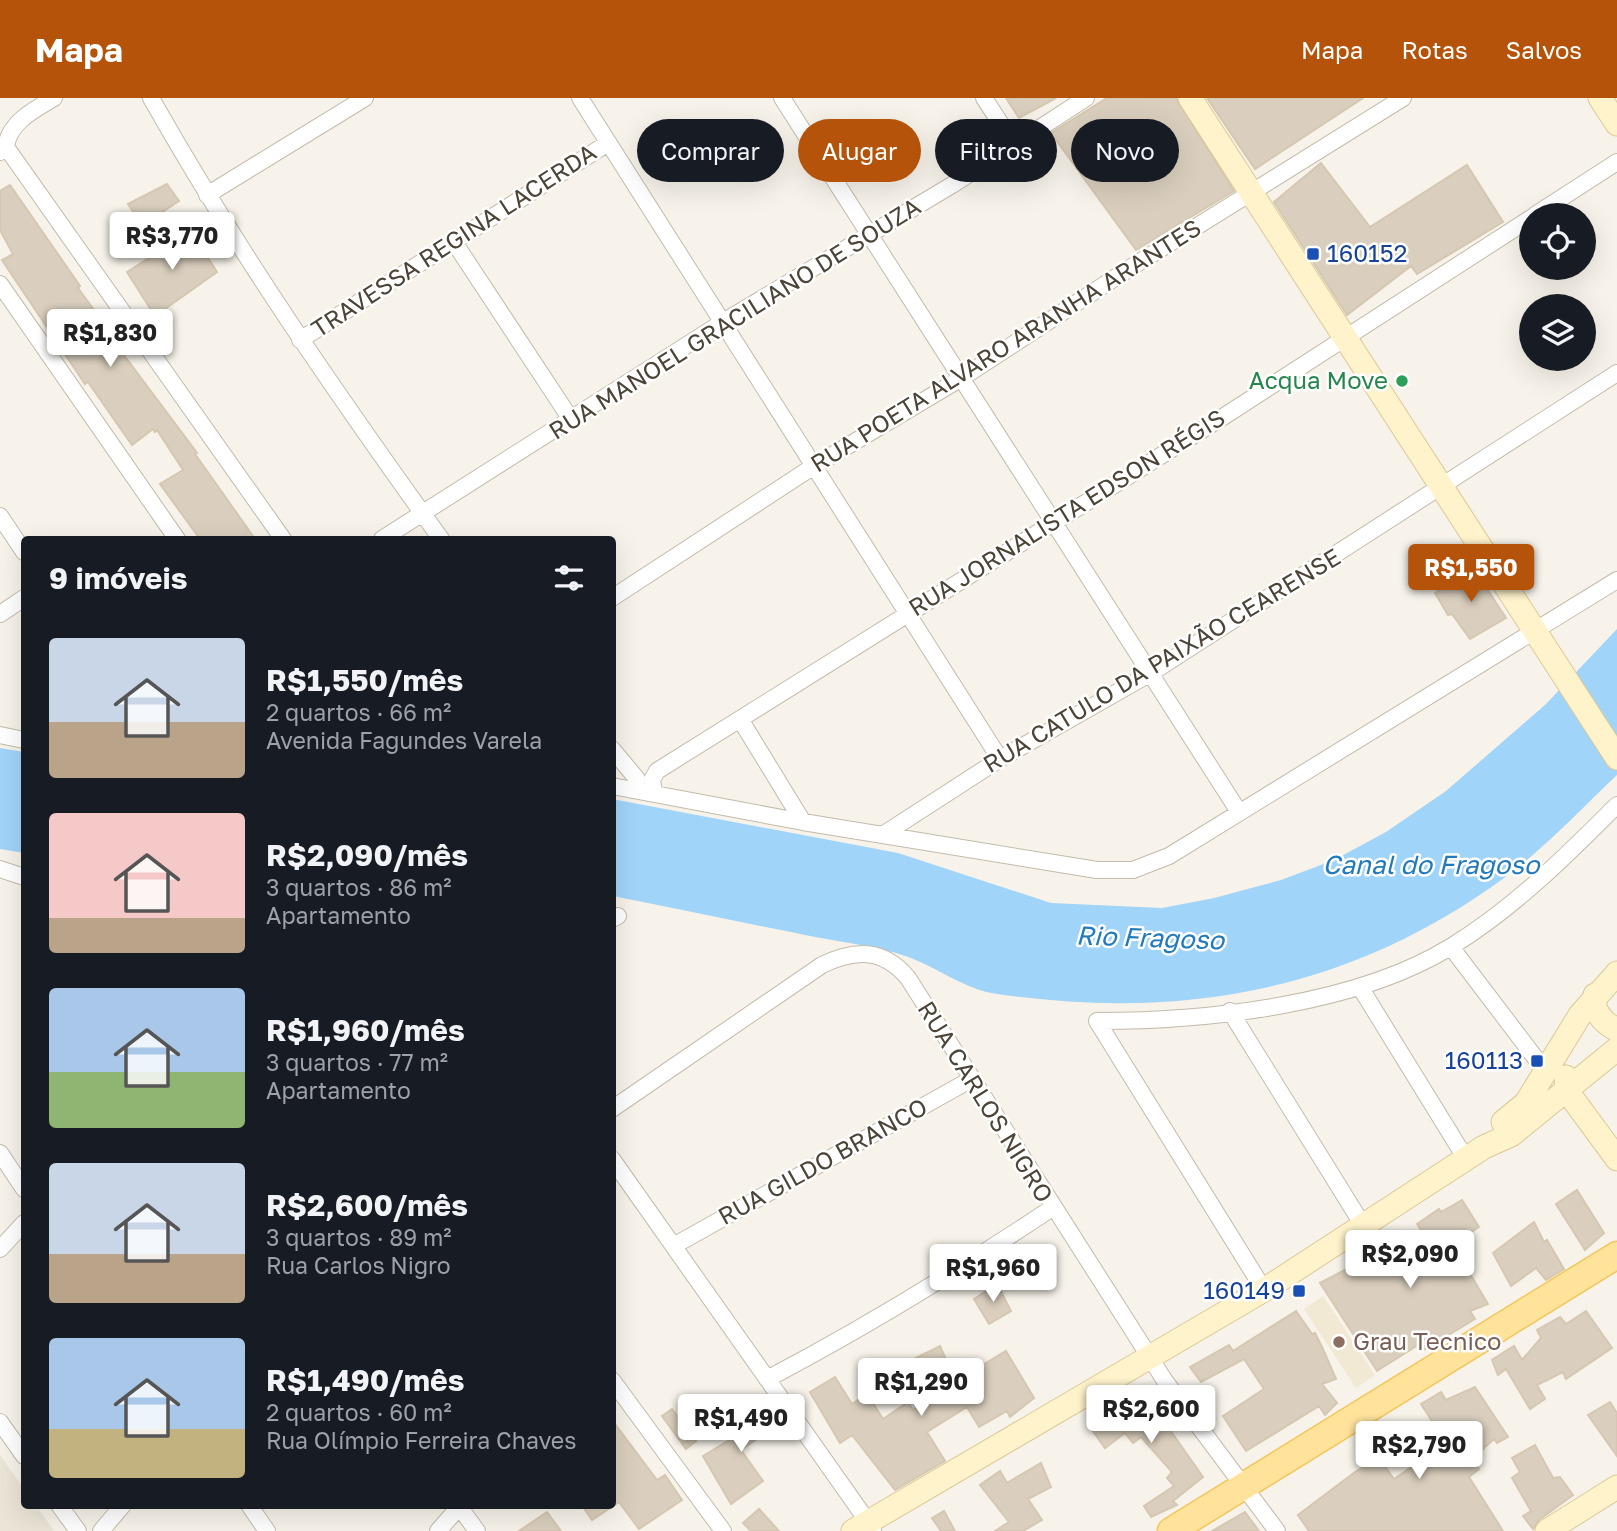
<!DOCTYPE html>
<html lang="pt">
<meta charset="utf-8">
<style>
body{margin:0;font-family:"Golos Text",sans-serif;background:#242831;color:#f1f3f6;height:100vh;display:flex;flex-direction:column;font-size:26px;white-space:nowrap}
*{box-sizing:border-box;margin:0}
p{font-size:23px;color:#9ea1a6}
.icon{flex:none;width:38px;height:38px;fill:none;stroke:currentColor;stroke-width:2;stroke-linecap:round;stroke-linejoin:round}
.map{position:relative;flex:1;overflow:hidden}
.panel{position:absolute;left:21px;top:438px;width:595px;height:973px;display:flex;flex-direction:column;background:#171b24;border-radius:7px;box-shadow:0 7px 28px #0002}
.panel>*{flex:none}
.top-card{position:absolute;left:637px;top:21px;width:665px;height:63px;display:flex;gap:14px}
.controls{position:absolute;left:1519px;top:105px;display:grid;gap:14px}
.controls a{display:grid;place-items:center;width:77px;height:77px;border-radius:50%;background:#171b24;box-shadow:0 7px 28px #0002;font-size:35px}
.price{position:absolute;translate:-50% -60px;padding:0 16px;border-radius:7px;background:#fff;color:#222;font-size:23px;line-height:46px;filter:drop-shadow(0 2px 4px #0008)}
.price::after{content:'';position:absolute;left:50%;top:42px;width:21px;height:16px;margin-left:-10px;background:inherit;clip-path:polygon(0 0,100% 0,50% 100%)}
.price.on{background:#b45309;color:#fff}
ul{padding:0;list-style:none}
li{display:flex;align-items:center;gap:21px;height:175px;padding:0 28px}
li span{display:grid;place-items:center;flex:none;width:196px;height:140px;border-radius:7px;color:#555}
li>.icon{margin-inline-start:auto}
span .icon{width:84px;height:84px;fill:#fffc;stroke-width:1}
li b{font-size:30px}
h2{display:flex;justify-content:space-between;align-items:center;height:84px;padding:0 28px;font-size:30px}
.chip{padding:0 24px;border-radius:32px;background:#171b24;box-shadow:0 7px 28px #0002;font-size:24px;line-height:63px}
.chip.on{background:#b45309;color:#fff}
header{display:flex;align-items:center;gap:42px;box-sizing:border-box;height:98px;padding:0 35px;background:#b45309;color:#fff}
header strong{font-size:33px}
nav{display:flex;gap:38px;margin-inline-start:auto;font-size:24px}
.map>svg:first-child{display:block}
.residential{fill:#ebe5d7}
.education{fill:#f1e9d3}
.water{fill:#a1d4f9}
.building{fill:#dacfbe;stroke:#d5c7b0;stroke-width:2}
.lines{fill:none;stroke-linecap:round;stroke-linejoin:round}
.street-casing{stroke:#c3bbab;stroke-width:18}
.secondary-casing{stroke:#dcc895;stroke-width:25}
.primary-casing{stroke:#f2c65d;stroke-width:29}
.street{stroke:#fff;stroke-width:16}
.secondary{stroke:#fff3cc;stroke-width:23}
.primary{stroke:#ffe39b;stroke-width:26}
.transit-dot{fill:#1a4fb4;stroke:#fff;stroke-width:2.5}
.leisure-dot{fill:#2e9e5b;stroke:#fff;stroke-width:2.5}
.education-dot{fill:#8d6e63;stroke:#fff;stroke-width:2.5}
.labels{text-anchor:middle;stroke-width:5;stroke-linejoin:round;paint-order:stroke}
.street-label{font-size:24px;fill:#4c4437;stroke:#fff}
.transit-label{font-size:24px;fill:#164399;stroke:#fff;text-anchor:end}
.leisure-label{font-size:24px;fill:#27864d;stroke:#fff;text-anchor:end}
.education-label{font-size:24px;fill:#785e54;stroke:#fff;text-anchor:start}
.water-label{font-size:26px;font-style:italic;fill:#217abd;stroke:#fff}
</style>
<header>
<strong>Mapa</strong>
<nav><a>Mapa</a><a>Rotas</a><a>Salvos</a></nav>
</header>
<div class="map">
<svg width="1617" height="1433" viewBox="0 0 1617 1433">
<rect width="100%" height="100%" fill="#f7f3ea"/>
<path class="residential" d="M0 1357 24 1391V1407H36L54 1433H0Z"/>
<path class="education" d="M1323 1198 1375 1277 1356 1290 1304 1211Z"/>
<path class="water" d="M1617 531V677C1581 711 1545 750 1504 780 1351 892 1184 923 997 896 961 891 931 864 896 855 867 847 835 843 805 837 741 824 677 811 613 798L612 701 898 755 1051 805 1162 810 1214 800 1281 782 1334 762 1386 734 1446 693 1546 606Z
M0 650 24 654V755L0 751Z"/>
<path class="building" d="M1006 0H1056L1019 20Z
M1107 0H1176L1234 93 1136 152 1051 35Z
M1207 0H1363L1255 71Z
M1321 65 1370 129 1467 67 1503 124 1417 176 1411 168 1347 217 1274 104Z
M167 86 179 103 142 127 128 106Z
M10 87 80 188 78 190 99 219 97 221 197 355 195 356 255 441H200L160 386 183 372 157 332 155 334 153 331 132 347 88 284 85 286 2 162 13 156 0 132V93Z
M189 130 217 174 155 218 127 174 165 150 163 146Z
M1474 471 1506 520 1470 541 1452 516 1448 517 1435 495Z
M1577 1092 1604 1135 1585 1152 1556 1106Z
M1462 1102 1479 1129 1449 1148 1461 1168 1464 1166 1488 1206 1470 1213 1475 1221 1422 1253 1418 1247 1377 1273 1320 1185 1421 1132 1417 1126 1439 1111 1441 1114Z
M1534 1124 1544 1144 1547 1142 1564 1171 1546 1182 1536 1170 1511 1188 1493 1155Z
M997 1186 1011 1213 989 1226 974 1201Z
M1296 1213 1312 1236 1315 1235 1322 1249 1336 1281 1322 1286 1337 1305 1325 1317 1319 1308 1246 1353 1223 1318 1264 1291 1244 1261 1201 1284 1190 1269 1229 1247 1233 1253Z
M1586 1213 1612 1250 1566 1281 1563 1274 1537 1287 1545 1301 1530 1311 1506 1271 1498 1277 1492 1262 1514 1248 1522 1262 1541 1240 1537 1232 1560 1219 1566 1226Z
M940 1248 947 1264 921 1275 912 1262Z
M1006 1253 1034 1300 1010 1319 1007 1313 979 1329 967 1309 927 1334 945 1363 895 1392 852 1337 840 1345 810 1294 835 1279 852 1306 867 1296 883 1321 908 1304 913 1312 962 1285 960 1281Z
M1475 1289 1508 1339 1497 1345 1494 1341 1472 1361 1479 1371 1469 1379 1503 1433H1309L1298 1417 1355 1374 1379 1360 1394 1381 1420 1363 1425 1372 1452 1354 1421 1306 1441 1294 1446 1302Z
M1145 1293 1166 1319 1163 1322 1203 1379 1173 1403 1177 1407 1151 1419 1144 1408 1174 1388 1167 1380 1172 1374 1141 1339 1133 1345 1125 1335 1105 1350 1090 1329Z
M764 1304 780 1325 741 1352 763 1383 731 1406 703 1358 739 1336 732 1325Z
M1610 1304 1617 1315V1358L1588 1317Z
M672 1311 696 1343 686 1351 662 1318Z
M612 1322 657 1382 665 1377 682 1402 639 1431 619 1404 592 1422 582 1407H612Z
M1535 1347 1553 1380 1560 1379 1573 1397 1539 1422 1533 1431 1523 1418 1531 1413 1512 1380 1520 1374 1512 1360Z
M1041 1365 1051 1389 1028 1401 1042 1422 1023 1433H995L1009 1424 980 1387 1000 1373 1007 1385Z
M759 1411 779 1433H751L743 1425Z
M944 1413 955 1433H941L932 1420Z
M547 1414 561 1433H519Z
M1245 1414 1259 1433H1212Z"/>
<g class="lines">
<defs>
<path id="street" d="M151 0C238 154 338 298 441 441
M580 0 1000 661
M782 0 1239 714
M984 0 1014 46
M6 49C9 24 34 12 54 0
M0 54 6 49 283 441
M207 97 365 0
M1535 117 1617 64
M454 144 572 323
M0 186 177 441
M300 242 608 45
M0 418 24 454
M382 441 723 224 952 87 1086 0
M612 500 814 368 960 281 1130 170 1403 0
M0 516 24 500
M740 621 803 724
M0 637 24 642
M612 651 637 681 633 692
M612 688 803 724 1097 772H1133L1169 758 1617 482
M654 696 652 682 657 673 1226 317 1531 120
M884 736 1000 661 1151 575 1617 275
M0 771 24 779
M612 821 618 818
M1451 849 1546 974
M1360 889 1466 1061
M1230 913 1364 1129
M1097 923C1207 923 1357 907 1452 848 1514 810 1566 758 1617 707
M1097 923 1264 1192
M612 1011 822 867C855 851 883 850 908 880L1165 1283 1277 1433
M0 1055 24 1091
M612 1061 873 1431
M675 1147 970 982
M0 1151 24 1125
M767 1281C866 1229 959 1172 1052 1110
M612 1282 723 1433
M0 1324 24 1358
M59 1407 78 1433
M249 1407 267 1433
M458 1407 477 1433
M101 1433 123 1407
M438 1433 459 1409"/>
<path id="secondary" d="M1190 0 1617 660
M1600 0 1617 26
M1595 897C1591 913 1604 925 1617 932
M1566 979 1567 993 1617 1061
M1503 1024 1526 1005 1580 917 1617 875
M853 1433 1264 1192 1484 1049 1511 1037 1617 951
M1547 1433 1617 1389"/>
<path id="primary" d="M1171 1433 1617 1157"/>
</defs>
<use href="#street" class="street-casing"/>
<use href="#secondary" class="secondary-casing"/>
<use href="#primary" class="primary-casing"/>
<use href="#street" class="street"/>
<use href="#secondary" class="secondary"/>
<use href="#primary" class="primary"/>
</g>
<g class="transit-dot">
<rect x="1306" y="149" width="14" height="14" rx="3.5"/>
<rect x="1530" y="956" width="14" height="14" rx="3.5"/>
<rect x="1292" y="1186" width="14" height="14" rx="3.5"/>
</g>
<circle class="leisure-dot" cx="1402" cy="283" r="7"/>
<circle class="education-dot" cx="1339" cy="1244" r="7"/>
<g class="labels">
<g class="street-label">
<text transform="translate(454 143) rotate(-33)" y="8">TRAVESSA REGINA LACERDA</text>
<text transform="translate(735 221) rotate(-32)" y="8">RUA MANOEL GRACILIANO DE SOUZA</text>
<text transform="translate(1006 248) rotate(-32)" y="8">RUA POETA ALVARO ARANHA ARANTES</text>
<text transform="translate(1067 415) rotate(-32)" y="8">RUA JORNALISTA EDSON RÉGIS</text>
<text transform="translate(1162 563) rotate(-31)" y="8">RUA CATULO DA PAIXÃO CEARENSE</text>
<text transform="translate(985 1004) rotate(58)" y="8">RUA CARLOS NIGRO</text>
<text transform="translate(823 1064) rotate(-29)" y="8">RUA GILDO BRANCO</text>
</g>
<g class="transit-label">
<text x="1327" y="164" text-anchor="start">160152</text>
<text x="1523" y="971">160113</text>
<text x="1285" y="1201">160149</text>
</g>
<g class="leisure-label">
<text x="1388" y="291">Acqua Move</text>
</g>
<g class="education-label">
<text x="1353" y="1252">Grau Tecnico</text>
</g>
<g class="water-label">
<text x="1431" y="776">Canal do Fragoso</text>
<text transform="translate(1150 840) rotate(2)" y="9">Rio Fragoso</text>
</g>
</g>
</svg>
<div class="controls">
<a><svg class="icon" aria-label="locate" viewBox="0 0 24 24"><circle cx="12" cy="12" r="6"/><path d="M12 2v4M12 18v4M2 12h4M18 12h4"/></svg></a>
<a><svg class="icon" aria-label="layers" viewBox="0 0 24 24"><path d="M12 4l9 5-9 5-9-5zM3 14l9 5 9-5"/></svg></a>
</div>
<b class="price" style="left:172px;top:174px">R$3,770</b>
<b class="price" style="left:110px;top:271px">R$1,830</b>
<b class="price on" style="left:1471px;top:506px">R$1,550</b>
<b class="price" style="left:1410px;top:1192px">R$2,090</b>
<b class="price" style="left:993px;top:1206px">R$1,960</b>
<b class="price" style="left:921px;top:1320px">R$1,290</b>
<b class="price" style="left:1151px;top:1347px">R$2,600</b>
<b class="price" style="left:741px;top:1356px">R$1,490</b>
<b class="price" style="left:1419px;top:1383px">R$2,790</b>
<div class="top-card">
<a class="chip">Comprar</a>
<a class="chip on">Alugar</a>
<a class="chip">Filtros</a>
<a class="chip">Novo</a>
</div>
<section class="panel">
<h2>9 imóveis<svg class="icon" aria-label="filters" viewBox="0 0 24 24"><path d="M4 7h16M4 17h16"/><circle cx="9" cy="7" r="2"/><circle cx="15" cy="17" r="2"/></svg></h2>
<ul>
<li><span style="background:linear-gradient(#c9d6e8 60%,#b9a48a 0)"><svg class="icon" aria-label="home" viewBox="0 0 24 24"><path d="M3 11l9-7 9 7M6 9v11h12V9"/></svg></span><div><b>R$1,550/mês</b><p>2 quartos · 66 m²</p><p>Avenida Fagundes Varela</p></div></li>
<li><span style="background:linear-gradient(#f6c9c9 75%,#b9a48a 0)"><svg class="icon" aria-label="home" viewBox="0 0 24 24"><path d="M3 11l9-7 9 7M6 9v11h12V9"/></svg></span><div><b>R$2,090/mês</b><p>3 quartos · 86 m²</p><p>Apartamento</p></div></li>
<li><span style="background:linear-gradient(#a9c7e8 60%,#8fb573 0)"><svg class="icon" aria-label="home" viewBox="0 0 24 24"><path d="M3 11l9-7 9 7M6 9v11h12V9"/></svg></span><div><b>R$1,960/mês</b><p>3 quartos · 77 m²</p><p>Apartamento</p></div></li>
<li><span style="background:linear-gradient(#c9d6e8 65%,#b9a48a 0)"><svg class="icon" aria-label="home" viewBox="0 0 24 24"><path d="M3 11l9-7 9 7M6 9v11h12V9"/></svg></span><div><b>R$2,600/mês</b><p>3 quartos · 89 m²</p><p>Rua Carlos Nigro</p></div></li>
<li><span style="background:linear-gradient(#a9c7e8 65%,#c2b280 0)"><svg class="icon" aria-label="home" viewBox="0 0 24 24"><path d="M3 11l9-7 9 7M6 9v11h12V9"/></svg></span><div><b>R$1,490/mês</b><p>2 quartos · 60 m²</p><p>Rua Olímpio Ferreira Chaves</p></div></li>
</ul>
</section>
</div>
